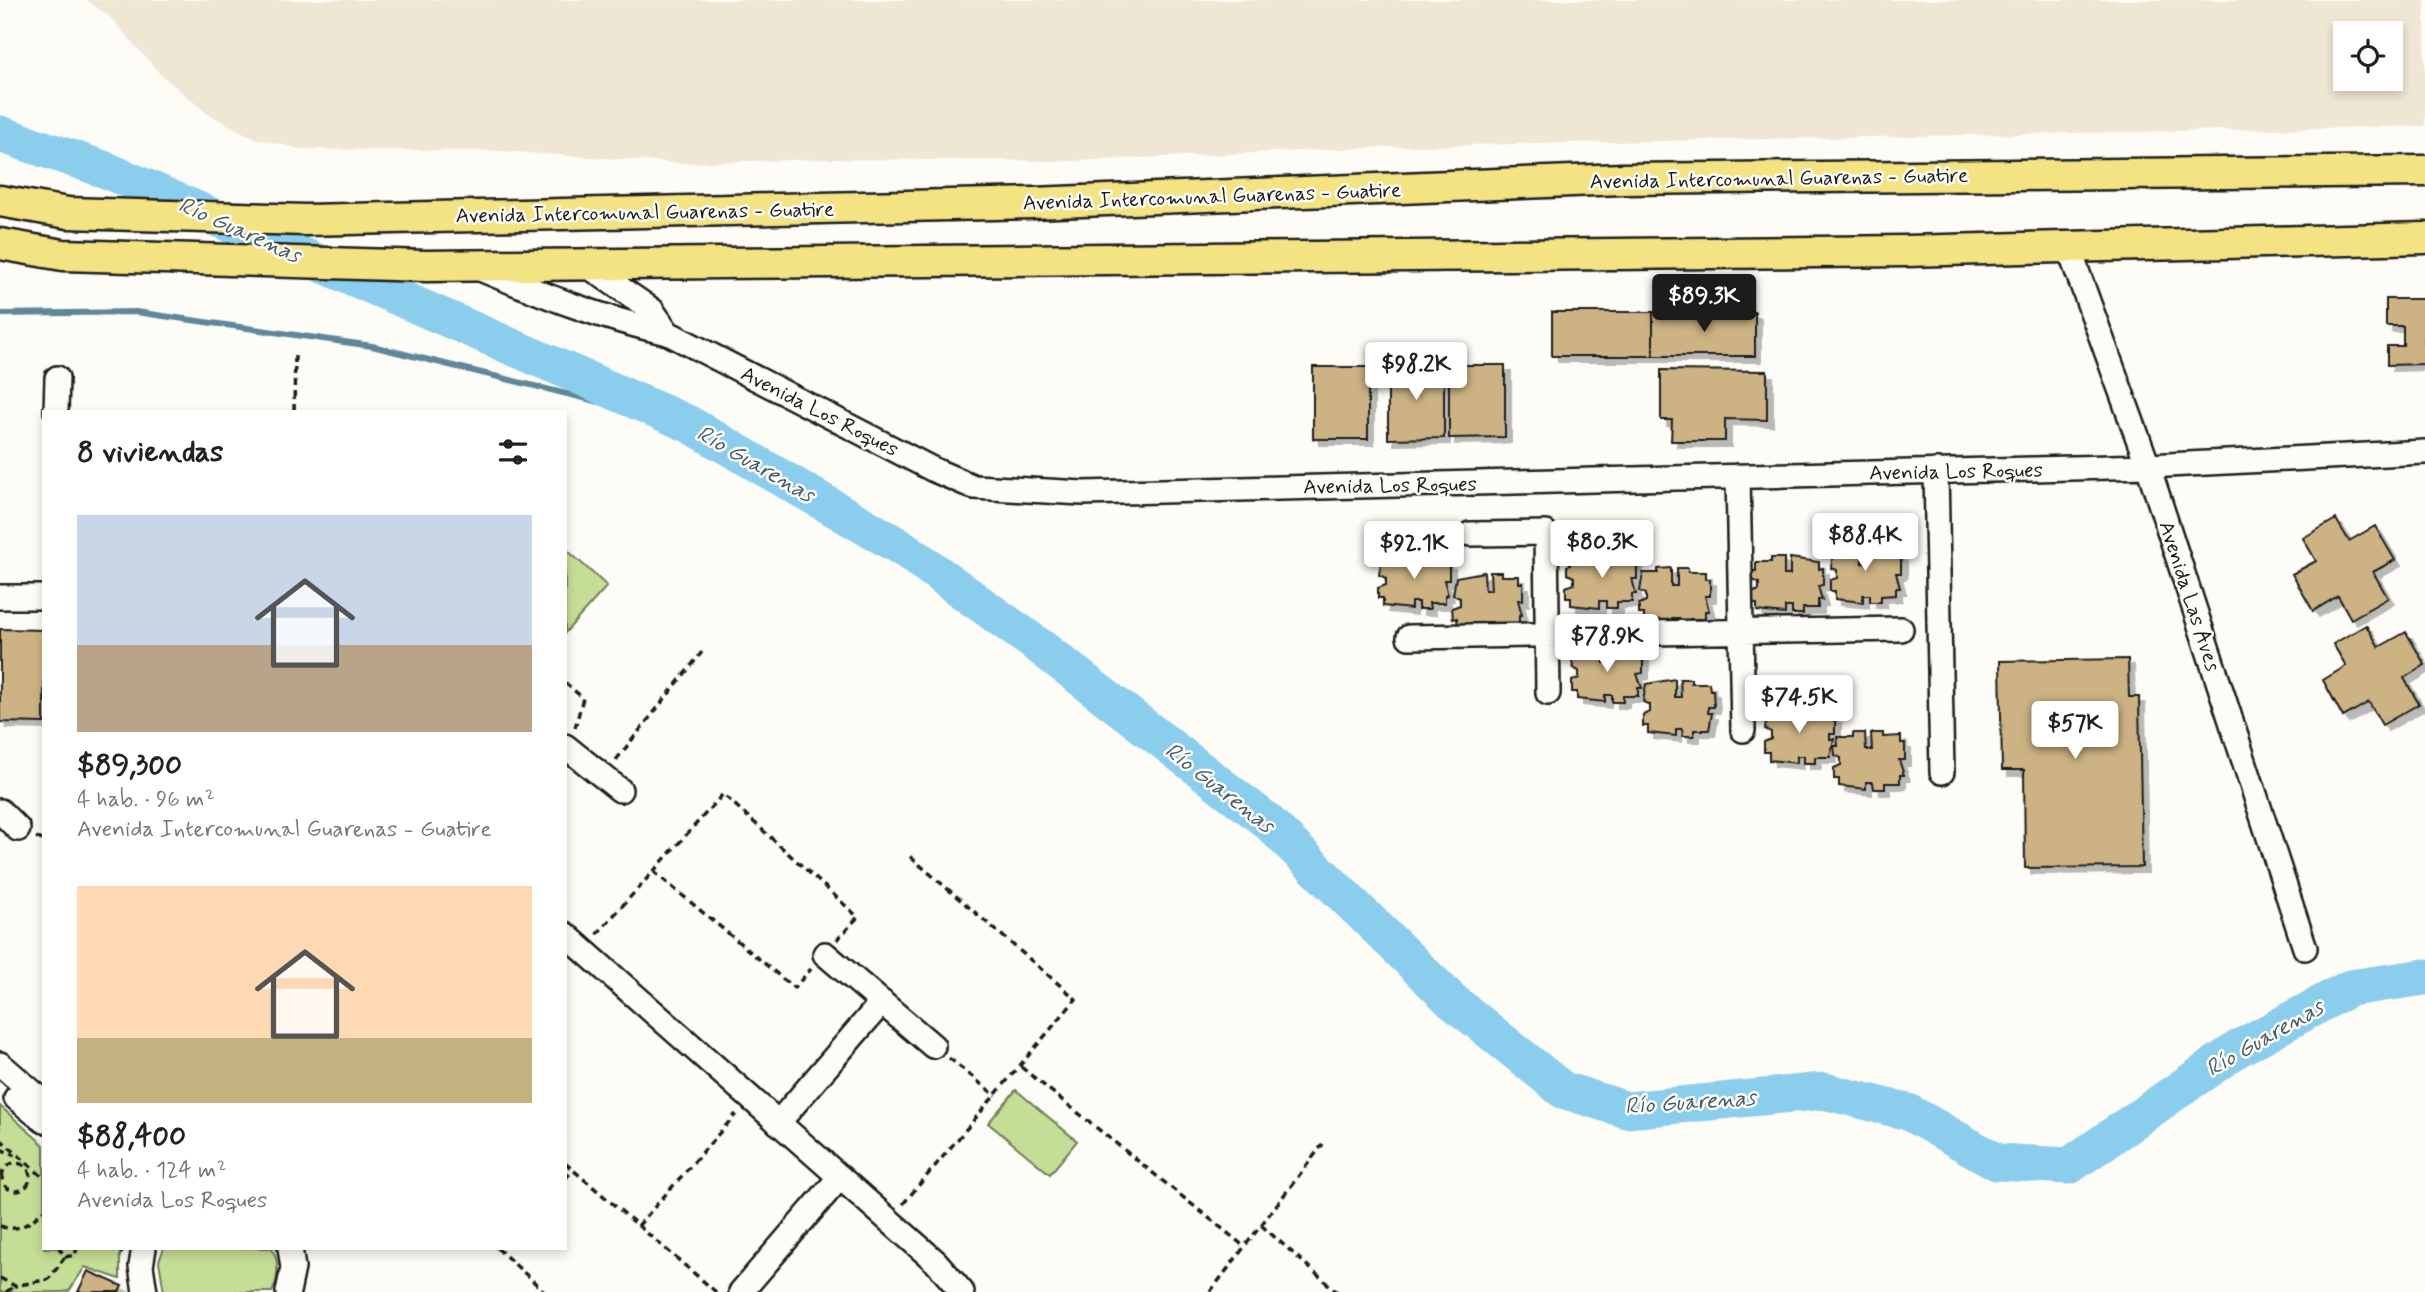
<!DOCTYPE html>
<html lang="es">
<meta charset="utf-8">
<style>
body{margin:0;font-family:Mynerve,sans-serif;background:#f2f2f2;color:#222;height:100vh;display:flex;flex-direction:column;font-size:26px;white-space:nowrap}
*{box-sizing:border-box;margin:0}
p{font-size:23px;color:#767676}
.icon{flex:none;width:38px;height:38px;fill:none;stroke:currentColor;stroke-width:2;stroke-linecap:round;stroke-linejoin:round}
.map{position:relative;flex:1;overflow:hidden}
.side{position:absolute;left:42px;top:410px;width:525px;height:840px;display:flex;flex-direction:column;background:#fff;border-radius:0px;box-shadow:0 4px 10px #0003}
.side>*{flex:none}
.buttons{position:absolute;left:2333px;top:21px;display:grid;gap:14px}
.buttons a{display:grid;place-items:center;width:70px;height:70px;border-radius:0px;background:#fff;box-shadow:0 4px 10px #0003;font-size:35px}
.price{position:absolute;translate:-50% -60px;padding:0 16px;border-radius:7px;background:#fff;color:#222;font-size:23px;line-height:46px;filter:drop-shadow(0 2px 4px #0008)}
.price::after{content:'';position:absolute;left:50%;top:42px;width:21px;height:16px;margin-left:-10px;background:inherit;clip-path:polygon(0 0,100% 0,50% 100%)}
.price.selected{background:#1c1c1c;color:#fff}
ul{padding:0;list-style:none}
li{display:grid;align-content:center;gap:14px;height:371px;padding:0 35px}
li span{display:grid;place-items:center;height:217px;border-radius:0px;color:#555}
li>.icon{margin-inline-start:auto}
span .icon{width:126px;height:126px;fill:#fffc;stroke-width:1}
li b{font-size:30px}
h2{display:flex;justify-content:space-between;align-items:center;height:84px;padding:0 35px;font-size:30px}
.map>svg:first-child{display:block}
.built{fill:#efe6d4;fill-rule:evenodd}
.green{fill:#c5de95;stroke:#707d58;stroke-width:2}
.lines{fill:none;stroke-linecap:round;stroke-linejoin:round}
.stream{stroke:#5e8699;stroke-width:6}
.river{stroke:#8acdec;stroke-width:37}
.building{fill:#cdb383;stroke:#1c1c1c;stroke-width:2;filter:url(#shadow)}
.minor-casing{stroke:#1c1c1c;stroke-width:28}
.major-casing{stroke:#1c1c1c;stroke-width:35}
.path{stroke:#1c1c1c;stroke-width:3.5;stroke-dasharray:7 5;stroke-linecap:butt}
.minor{stroke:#fdfcf7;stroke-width:23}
.major{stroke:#f4e382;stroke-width:30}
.labels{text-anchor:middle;stroke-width:5;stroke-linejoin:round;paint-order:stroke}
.street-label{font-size:21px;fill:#1c1c1c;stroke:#fdfcf7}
.water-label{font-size:23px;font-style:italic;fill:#425a65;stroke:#fdfcf7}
</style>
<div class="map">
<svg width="2425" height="1292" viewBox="0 0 2425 1292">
<defs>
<filter id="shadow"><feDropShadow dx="6" dy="6" stdDeviation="0" flood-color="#0004"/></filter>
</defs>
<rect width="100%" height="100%" fill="#fdfcf7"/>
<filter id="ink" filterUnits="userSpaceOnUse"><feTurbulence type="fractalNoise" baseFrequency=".0143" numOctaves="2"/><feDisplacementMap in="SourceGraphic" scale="14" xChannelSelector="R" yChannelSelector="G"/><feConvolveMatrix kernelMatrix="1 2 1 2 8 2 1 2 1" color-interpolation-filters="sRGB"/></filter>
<g filter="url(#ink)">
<path class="built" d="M87 0H2425V126L1413 146 1071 161 828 159 678 163 500 151 300 149 254 138 208 114 160 74 110 17ZM2345 33H2390V79H2345Z"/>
<path class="green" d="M566 549 607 586 565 633V550Z
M1016 1090 1077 1141 1050 1174 988 1123Z
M0 1106 44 1145V1248H120V1279L85 1267 69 1291 64 1292H0Z
M164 1248H272C279 1261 279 1278 272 1292H164L159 1261Z"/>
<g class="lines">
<path class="stream" d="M0 314 136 312 372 346 689 424"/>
<path class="river" d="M0 134 106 170 689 424 904 549 1039 646 1266 820 1451 1000 1563 1090 1627 1110 1824 1091 1908 1112 1997 1162 2069 1166 2239 1048 2350 988 2425 977"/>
</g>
<path class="building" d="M2386 299H2424L2425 364 2387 365V346H2403V326H2386Z
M1552 312H1653V356H1552Z
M1653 312H1755V356H1653Z
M1449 365H1505V437L1449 438Z
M1388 366H1444V438L1388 439Z
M1313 367H1368V439H1313Z
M1661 370 1767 371V420L1725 419V441H1671L1672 420H1661Z
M2336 519 2349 541 2375 526 2395 560 2373 572 2388 598 2351 619 2338 596 2313 611 2292 574 2316 561 2303 538Z
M1862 545V563H1868L1867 545H1879V549H1897V556H1901V573H1896L1900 588H1896V595L1881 596V602H1870V595H1863V602L1835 599V591H1830V580L1837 578V570L1831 568 1833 550Z
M1427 552V556H1445V563H1449V580H1444L1448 595H1445V603H1429L1430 609H1418V602H1411V609L1383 606V598H1378V588L1386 585V578L1379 575 1382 557 1410 553 1411 570H1417L1416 553Z
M1586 552H1598V570H1604V552H1615V556L1633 555V562H1637V579H1632L1636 594H1632V602H1617V608H1606V601H1599V608L1571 605V598H1566V587L1574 584V577L1567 574V566L1570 565V556H1586Z
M1771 558H1784V575H1790V558L1819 562V569L1823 568V585L1818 586 1822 600H1818V608H1803V614H1792V607H1785V614L1757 611V604H1752V593L1759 590V583L1753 580 1752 571H1756V562H1771Z
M1671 568V586H1677V568H1688V572H1706V579H1710V596H1705L1709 611H1705V619H1690V625H1679V618H1672V625L1644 622V614H1639V604L1646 601V594L1640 591 1643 573H1658V569Z
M1484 572 1485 590H1491L1490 572H1501V576H1519V583H1523V600H1518L1522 615H1519V623H1504V629H1493L1492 622H1485V629L1458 626 1457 618 1453 619 1452 608 1460 605V598L1453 595 1456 577Z
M2366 625 2379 647 2406 632 2425 665 2404 678 2419 704 2382 725 2369 702 2343 717 2323 680 2346 666 2333 644Z
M0 629 44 630V723L0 722Z
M1591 646H1604V663H1610L1609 646 1639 649V656H1643V673L1637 674 1642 688H1638V696H1623V702H1612V695H1605V702L1577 699V692H1572V681L1579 678V671L1573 668 1572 659H1576L1575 650H1591Z
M2128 659 2129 697H2139L2142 867 2025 868 2024 770H2002L2000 661Z
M1675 679V697H1681L1680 679H1691V683H1709L1710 690H1713L1714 707H1708V713H1712L1709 730H1694V736H1683L1682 729H1676V736L1648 733V726H1643V715L1650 712V705L1643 702 1646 684Z
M1796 706V724H1802V706H1813V710H1831V717H1835V734H1830V739H1834L1830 757H1815V763H1804V756H1797V763L1769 760V752H1764V742L1771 739V732L1765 729 1768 711Z
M1853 733H1865L1866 750H1872L1871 733H1883V737L1901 736V743H1905V760H1899L1904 775H1900V783H1885V789H1874L1873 782H1866V789L1839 786V779H1834V768L1841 765V758L1835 755 1834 746H1838L1837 737H1853Z
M88 1271 122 1286 119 1292H78Z"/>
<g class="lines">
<defs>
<path id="minor" d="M2068 246 2148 466 2305 948
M585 264 652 310 668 333
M478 268C541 294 602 319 668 333L934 470 974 487 1083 493 2148 466 2425 452
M56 411 57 378
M1936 471 1942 772
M1738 476 1743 730
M1470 534 1546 533 1548 693
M0 597H44
M1409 637 1901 629
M565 746 620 790
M0 811 18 829
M565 934 936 1262 962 1292
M825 954 933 1046
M0 1064 44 1102
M16 1098 44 1121
M778 1123 882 1002
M144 1248 141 1266 145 1292
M288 1292 293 1268 290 1248
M741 1292 840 1177"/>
<path id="major" d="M0 201 68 213 306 220 1033 203 1622 179 2425 171
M0 244 63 255 426 266 1906 251 2425 238"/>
</defs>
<use href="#minor" class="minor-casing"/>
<use href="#major" class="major-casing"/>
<path class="path" d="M294 411 295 355
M565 683 583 698 575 728
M616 760 702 652
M36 837 44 841
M653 871 794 988 811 969
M597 934 723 794 858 917 837 940
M949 1058 996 1096
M1021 1067 1245 1247
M0 1139 44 1178
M0 1149 15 1155
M2 1177a14 14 0 1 1 28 0a14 14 0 1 1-28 0Z
M565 1163 716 1292
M565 1179 573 1170
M903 1204 1076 999 907 854
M1261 1225 1337 1292
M0 1226C19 1233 30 1223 44 1210
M638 1226 736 1114
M108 1248 123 1253
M497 1248 545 1292
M65 1257 75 1255 77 1248
M0 1278 15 1286 49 1279 65 1257 59 1248
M6 1292 15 1286
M1210 1292 1323 1144"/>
<use href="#minor" class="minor"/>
<use href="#major" class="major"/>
</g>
</g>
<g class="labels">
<g class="street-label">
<text transform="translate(1779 178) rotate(-1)" y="7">Avenida Intercomunal Guarenas - Guatire</text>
<text transform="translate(1212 196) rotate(-2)" y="7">Avenida Intercomunal Guarenas - Guatire</text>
<text transform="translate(645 212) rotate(-1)" y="7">Avenida Intercomunal Guarenas - Guatire</text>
<text transform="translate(820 411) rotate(27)" y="7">Avenida Los Roques</text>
<text transform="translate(1956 471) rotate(-1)" y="7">Avenida Los Roques</text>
<text transform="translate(1390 485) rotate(-1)" y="7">Avenida Los Roques</text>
<text transform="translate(2190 596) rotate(72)" y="7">Avenida Las Aves</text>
</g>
<g class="water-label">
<text transform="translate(240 229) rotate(24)" y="8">Río Guarenas</text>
<text transform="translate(756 463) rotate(30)" y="8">Río Guarenas</text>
<text transform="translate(1220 787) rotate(38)" y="8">Río Guarenas</text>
<text transform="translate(2264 1037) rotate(-30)" y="8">Río Guarenas</text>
<text transform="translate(1690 1101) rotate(-4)" y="8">Río Guarenas</text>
</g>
</g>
</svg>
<div class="buttons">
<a><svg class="icon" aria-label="locate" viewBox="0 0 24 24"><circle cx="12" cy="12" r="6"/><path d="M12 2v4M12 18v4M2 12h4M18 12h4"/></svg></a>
</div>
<b class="price selected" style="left:1704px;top:334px">$89.3K</b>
<b class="price" style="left:1416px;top:402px">$98.2K</b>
<b class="price" style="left:1865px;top:573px">$88.4K</b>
<b class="price" style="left:1602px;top:580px">$80.3K</b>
<b class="price" style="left:1414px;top:581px">$92.1K</b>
<b class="price" style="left:1607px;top:674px">$78.9K</b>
<b class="price" style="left:1799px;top:735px">$74.5K</b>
<b class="price" style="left:2075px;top:761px">$57K</b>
<section class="side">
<h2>8 viviendas<svg class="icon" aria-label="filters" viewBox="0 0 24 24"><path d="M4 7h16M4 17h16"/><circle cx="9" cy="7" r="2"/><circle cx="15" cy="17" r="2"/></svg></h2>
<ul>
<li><span style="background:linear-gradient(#c9d6e8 60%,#b9a48a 0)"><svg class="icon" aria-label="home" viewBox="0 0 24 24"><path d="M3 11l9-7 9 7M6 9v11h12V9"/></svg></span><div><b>$89,300</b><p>4 hab. · 96 m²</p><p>Avenida Intercomunal Guarenas - Guatire</p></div></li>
<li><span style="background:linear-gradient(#ffd9b3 70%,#c2b280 0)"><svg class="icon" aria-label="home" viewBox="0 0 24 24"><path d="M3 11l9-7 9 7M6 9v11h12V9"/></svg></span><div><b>$88,400</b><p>4 hab. · 124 m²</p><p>Avenida Los Roques</p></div></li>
</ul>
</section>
</div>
